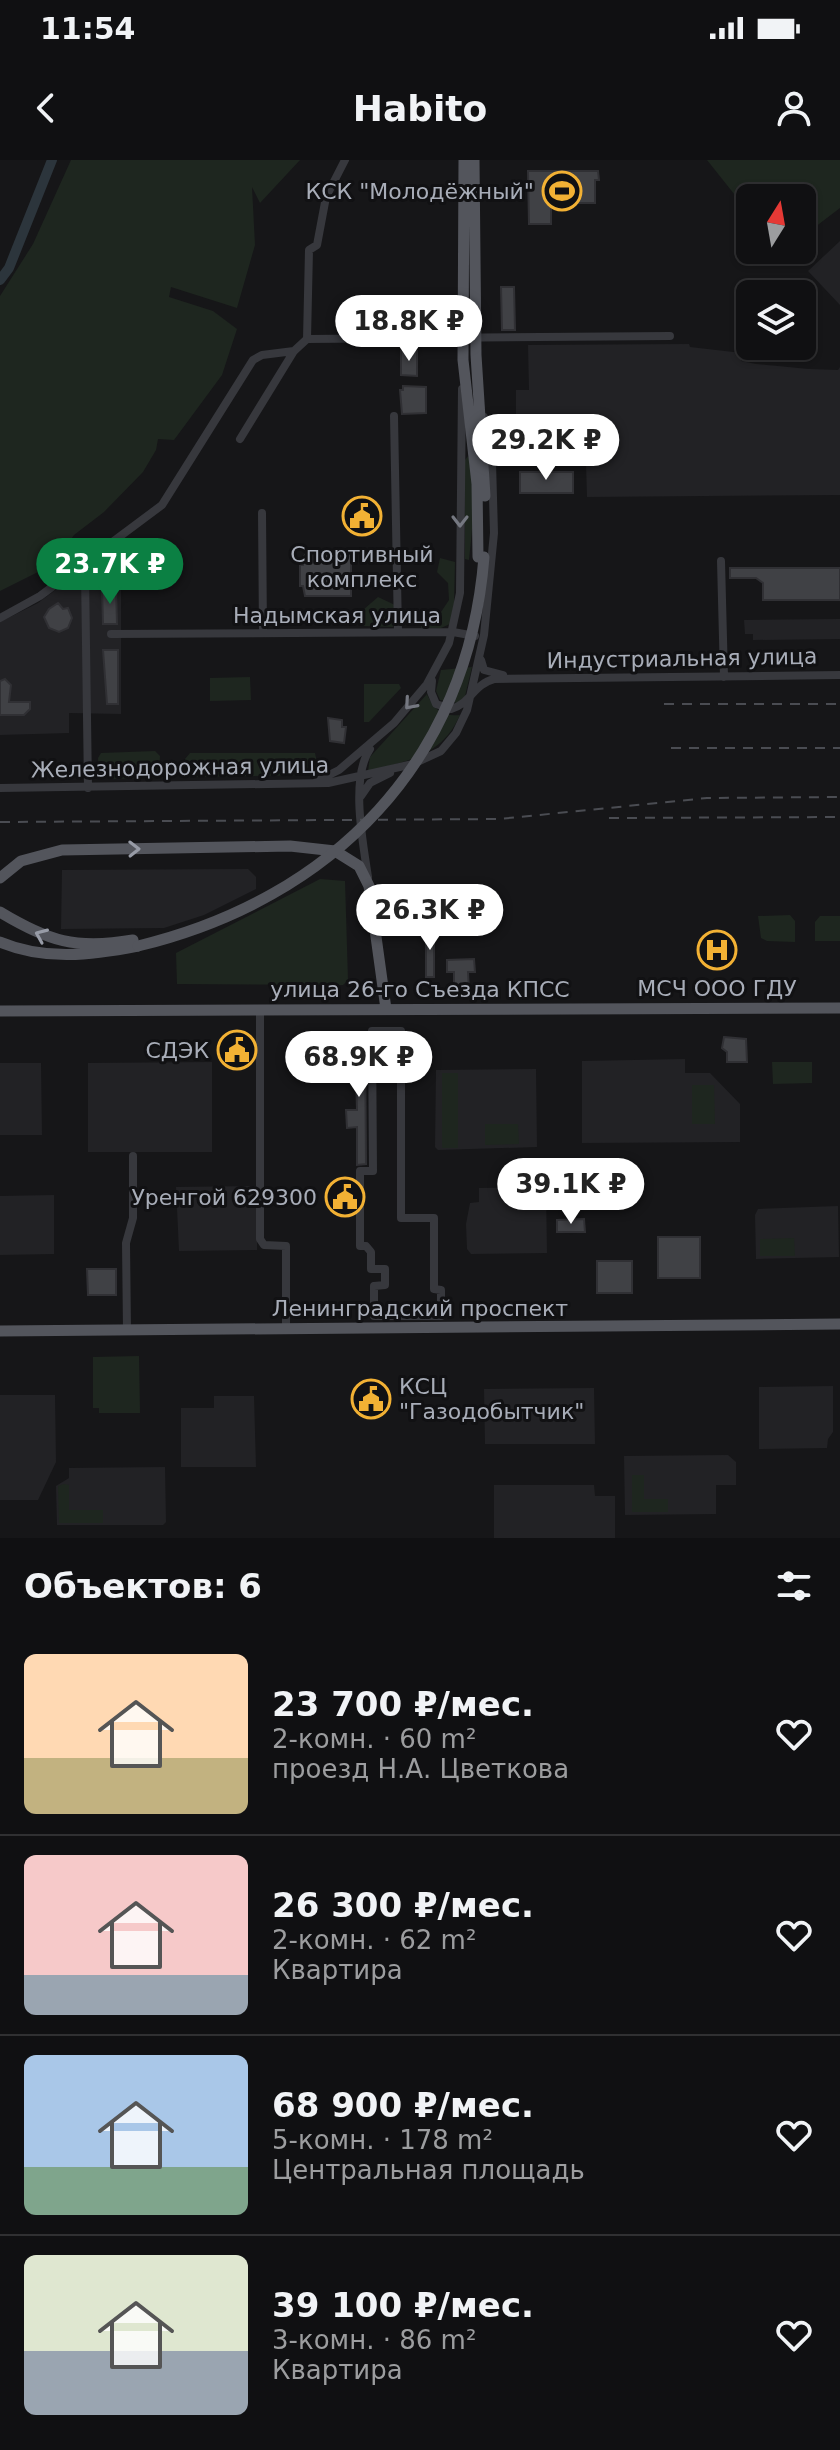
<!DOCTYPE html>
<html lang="ru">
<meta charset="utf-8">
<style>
body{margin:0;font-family:"DejaVu Sans",sans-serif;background:#19191b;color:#f1f3f6;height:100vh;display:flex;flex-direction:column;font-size:30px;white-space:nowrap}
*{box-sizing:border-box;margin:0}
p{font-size:26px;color:#9c9d9f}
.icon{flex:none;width:44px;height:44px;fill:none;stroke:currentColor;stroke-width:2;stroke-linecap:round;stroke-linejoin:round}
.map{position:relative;height:1378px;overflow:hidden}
.panel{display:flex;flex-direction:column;background:#101012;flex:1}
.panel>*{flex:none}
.needle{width:52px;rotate:11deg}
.controls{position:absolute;left:736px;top:24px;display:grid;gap:16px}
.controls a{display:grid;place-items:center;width:80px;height:80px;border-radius:12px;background:#101012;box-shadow:0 2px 6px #0004,0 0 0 2px #303032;font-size:40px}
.price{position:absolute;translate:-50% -68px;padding:0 18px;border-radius:28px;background:#fff;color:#222;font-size:26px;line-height:52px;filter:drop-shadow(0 2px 4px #0008)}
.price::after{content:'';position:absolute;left:50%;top:48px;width:24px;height:18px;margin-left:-12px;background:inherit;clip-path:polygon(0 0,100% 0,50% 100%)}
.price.selected{background:#0b8043;color:#fff}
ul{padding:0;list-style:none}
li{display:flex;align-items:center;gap:24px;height:200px;padding:0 24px}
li+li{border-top:2px solid #303032}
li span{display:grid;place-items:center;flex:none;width:224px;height:160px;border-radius:12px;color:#555}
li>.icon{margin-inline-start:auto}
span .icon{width:96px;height:96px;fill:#fffc;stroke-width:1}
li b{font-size:34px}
h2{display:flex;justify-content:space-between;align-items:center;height:96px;padding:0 24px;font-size:34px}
.status{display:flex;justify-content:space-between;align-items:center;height:56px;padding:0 40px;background:#101012;direction:ltr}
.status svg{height:22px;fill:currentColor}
header{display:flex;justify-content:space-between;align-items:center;height:104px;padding:0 24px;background:#101012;font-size:36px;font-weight:600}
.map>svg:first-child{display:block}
.built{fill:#222225}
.green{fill:#1e261f}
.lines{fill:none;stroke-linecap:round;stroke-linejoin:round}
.river{stroke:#2c353c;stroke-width:10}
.building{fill:#404145;stroke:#303034;stroke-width:2}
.minor{stroke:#37383d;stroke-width:8}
.major{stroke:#53555c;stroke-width:11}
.rail{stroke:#4a4c52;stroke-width:2;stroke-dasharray:10 8;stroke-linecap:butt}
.major-bridge{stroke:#53555c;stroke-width:11}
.oneway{stroke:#757881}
.oneway2{stroke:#979ba6}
.labels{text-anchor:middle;stroke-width:6;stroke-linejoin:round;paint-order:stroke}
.poi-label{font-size:22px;fill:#a8adb8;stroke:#111113;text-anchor:end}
.street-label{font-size:22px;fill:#a8adb8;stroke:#111113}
</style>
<div class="status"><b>11:54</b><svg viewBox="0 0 49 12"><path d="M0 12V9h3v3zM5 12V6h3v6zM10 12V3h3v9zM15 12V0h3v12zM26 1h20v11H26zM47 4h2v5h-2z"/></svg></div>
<header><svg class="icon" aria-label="back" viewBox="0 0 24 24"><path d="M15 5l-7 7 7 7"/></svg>Habito<svg class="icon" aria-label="person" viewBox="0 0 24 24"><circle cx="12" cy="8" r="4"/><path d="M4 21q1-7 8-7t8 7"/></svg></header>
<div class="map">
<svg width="840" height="1378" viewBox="0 0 840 1378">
<rect width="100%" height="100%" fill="#161618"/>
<path class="built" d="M840 81V145L808 111Z
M689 184 690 187 742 193 741 201 756 204 809 209 838 210 840 207V335L587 337 585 268 516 267V230H529L528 185Z
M90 404H93V421L121 424V554L69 553V573L0 575V462L38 443Z
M840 459V479L753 480V474H745L744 460Z
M248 709 256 717V729L204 755 164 768 61 769 62 710Z
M685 899V913H710L740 944V982L582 983V901Z
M212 902V992H88V903Z
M0 903H41L42 975H0Z
M536 909 537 987 438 990 435 987 436 910Z
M257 1026V1090L179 1091 176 1027Z
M546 1027 547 1093 471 1094 467 1089 466 1064 470 1043 479 1042V1028Z
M54 1035V1094L0 1095V1036Z
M838 1046 839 1097 756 1099 755 1055 758 1049Z
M833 1226V1272L828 1279 827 1288 759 1289V1227Z
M594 1228 595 1284H485L484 1229Z
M0 1235H55L56 1302 38 1340H0Z
M214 1236H254L256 1307H181V1248H214Z
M728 1295 736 1302V1325H716V1354L625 1355 624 1296Z
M165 1307 166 1362 163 1365H57L56 1326 69 1318V1308Z
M494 1325H594L595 1336H615V1378H494Z"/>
<path class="green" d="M71 0H300L260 43 252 27 255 85 237 148 171 127 169 137 213 151 237 169 222 215 174 280 158 279 156 290 143 312 104 352 74 375 61 394 36 406 38 412 0 431V136L33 84Z
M707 0H840V48L802 77V38H750V54Z
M468 296C478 320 472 372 469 400L465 399V300Z
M440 398 455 402 454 444 450 464 441 468H421L422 456 441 452 449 440 448 423 437 412Z
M378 437 395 445 393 467 363 466V450Z
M472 507 465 536 458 543 440 540 436 531 441 510Z
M250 517 251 540 210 541V518Z
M364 524H399L401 528 369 562H364Z
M427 534C433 549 443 557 460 555 442 596 408 601 368 611L370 597Z
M155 591 160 596 159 618 109 619 99 614 98 598 101 593Z
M190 593H315L319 611 314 615 187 617 185 599Z
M320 719 345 721 348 820 343 825 177 824 176 793Z
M790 755 795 761V782L767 781 761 778 758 756Z
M820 756H840V781H815V762Z
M772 902H812V923L773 924Z
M442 913H458V988H442Z
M692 925H714L715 964H692Z
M485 964H518L519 984 485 985Z
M794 1078 795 1096H760V1079Z
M139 1196 140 1253H99V1248H93V1197Z
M632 1315H644V1339H668V1352H632Z
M64 1324 69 1325V1350H103V1363H59L58 1326Z"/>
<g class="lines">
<path class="river" d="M0 120 9 108 52 0"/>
</g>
<path class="building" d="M528 11H598L599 20H595V43H551V64H529Z
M501 127H514L515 170H502Z
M401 191H417V216L401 215Z
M403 226 426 227V253L402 254 400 230H403Z
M520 312H573V333H520Z
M309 392 351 394V436H305L303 426H300V405H303L304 396Z
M730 408H840V440H763V423L756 418H730Z
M102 427H116L117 464H103Z
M58 443 63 449 68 448 72 458 68 468 59 472 49 468 44 457 49 449Z
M103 490H118V544H107Z
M5 519 11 525 9 542H30V549L24 555H0V521Z
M328 558 342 560V567H346L344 583 330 581Z
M426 766H433L434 773V817H426Z
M474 799 475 812H468L469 831H454V812H447V800Z
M724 877 746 879 747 902H727V892L722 888Z
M356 878H365L366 1004 357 1005V967L347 968 346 950H357L356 915H346V898H356Z
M584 1059 585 1072H557V1060Z
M658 1077H700V1118H658Z
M597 1101H632V1133H597Z
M87 1109H116V1135H88Z"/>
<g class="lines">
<path class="minor" d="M307 179 670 176
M394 256 398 472
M240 279 294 191 307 179 309 90 317 85 326 37 345 0
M262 353 263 473
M721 401 724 517
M85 413 88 628
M0 458 40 436 162 345 253 200 262 195 294 191
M111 474 453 472 475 476
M481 500 484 510 503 515
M432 521 431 532 436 544 451 549C469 545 474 524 494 519L840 515
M317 621 339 610 394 563 427 524 449 483 460 433 462 229
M0 628 328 623 413 604 441 591 456 573 467 550 484 475 494 373 492 302 484 257
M361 636 370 623 390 613
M368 717C363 683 350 618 370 589
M260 849V1079L264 1085 286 1086V1169
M372 871H401V1058H434V1129L441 1130V1156H374V1126L385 1125V1109H371V1092L366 1086H360V1011H373Z
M127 1170 126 1083 133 1058V996"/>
<path class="major" d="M464 0 463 200 477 324 478 397
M474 0 476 195 485 336
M0 718 21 701 62 690 290 686 335 691 359 706 369 726 386 849
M0 752C48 781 76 790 133 780
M0 782C45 801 92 795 138 786
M0 851 840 848
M0 1171 840 1164"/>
<path class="rail" d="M664 544H840
M671 588H840
M609 658 840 657
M0 662 499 659 707 638 840 637"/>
<path class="major-bridge" d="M138 786C333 739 468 601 484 397"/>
</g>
<defs><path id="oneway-chevron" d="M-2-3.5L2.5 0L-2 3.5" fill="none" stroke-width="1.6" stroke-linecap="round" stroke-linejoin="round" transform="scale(2)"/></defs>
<g class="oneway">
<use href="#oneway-chevron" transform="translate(460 361) rotate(90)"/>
<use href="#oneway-chevron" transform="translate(410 544) rotate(131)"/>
</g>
<g class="oneway2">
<use href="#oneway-chevron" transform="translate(134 689) rotate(-1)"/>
<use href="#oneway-chevron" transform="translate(41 775) rotate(-157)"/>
</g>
<defs>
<symbol id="stadium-ring" viewBox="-11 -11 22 22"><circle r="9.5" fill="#111113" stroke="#f2b134" stroke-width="1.5"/><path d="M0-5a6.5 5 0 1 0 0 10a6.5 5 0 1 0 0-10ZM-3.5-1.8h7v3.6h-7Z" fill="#f2b134"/></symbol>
<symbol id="civic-ring" viewBox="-11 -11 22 22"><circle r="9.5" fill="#111113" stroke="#f2b134" stroke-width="1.5"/><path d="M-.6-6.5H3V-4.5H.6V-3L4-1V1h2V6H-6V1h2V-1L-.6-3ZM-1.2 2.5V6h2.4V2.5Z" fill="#f2b134"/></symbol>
<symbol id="hospital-ring" viewBox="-11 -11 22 22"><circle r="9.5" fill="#111113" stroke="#f2b134" stroke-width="1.5"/><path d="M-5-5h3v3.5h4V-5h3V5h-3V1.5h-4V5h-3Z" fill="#f2b134"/></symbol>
</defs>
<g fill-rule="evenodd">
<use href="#stadium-ring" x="540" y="9" width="44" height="44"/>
<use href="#civic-ring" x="340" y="334" width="44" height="44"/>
<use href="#hospital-ring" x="695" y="768" width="44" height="44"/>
<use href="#civic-ring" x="215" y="868" width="44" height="44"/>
<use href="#civic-ring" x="323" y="1015" width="44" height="44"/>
<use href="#civic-ring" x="349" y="1217" width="44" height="44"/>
</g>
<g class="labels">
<g class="poi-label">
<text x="534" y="39">КСК "Молодёжный"</text>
<text x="362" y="402" text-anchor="middle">Спортивный<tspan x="362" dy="25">комплекс</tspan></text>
<text x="717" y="836" text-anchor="middle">МСЧ ООО ГДУ</text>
<text x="209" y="898">СДЭК</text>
<text x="317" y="1045">Уренгой 629300</text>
<text x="399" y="1234" text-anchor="start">КСЦ<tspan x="399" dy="25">"Газодобытчик"</tspan></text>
</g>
<g class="street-label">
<text x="337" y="463">Надымская улица</text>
<text transform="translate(682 498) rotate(-1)" y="8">Индустриальная улица</text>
<text transform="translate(180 607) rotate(-1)" y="8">Железнодорожная улица</text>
<text x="420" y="837">улица 26-го Съезда КПСС</text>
<text x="420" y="1156">Ленинградский проспект</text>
</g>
</g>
</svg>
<div class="controls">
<a><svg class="needle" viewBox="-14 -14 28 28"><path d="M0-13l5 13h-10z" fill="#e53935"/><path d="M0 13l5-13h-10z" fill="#9c9d9f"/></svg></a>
<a><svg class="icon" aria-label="layers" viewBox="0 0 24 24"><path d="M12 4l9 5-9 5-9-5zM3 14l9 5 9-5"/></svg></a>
</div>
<b class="price" style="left:409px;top:203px">18.8K ₽</b>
<b class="price" style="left:546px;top:322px">29.2K ₽</b>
<b class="price selected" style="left:110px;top:446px">23.7K ₽</b>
<b class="price" style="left:430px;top:792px">26.3K ₽</b>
<b class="price" style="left:359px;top:939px">68.9K ₽</b>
<b class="price" style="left:571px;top:1066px">39.1K ₽</b>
</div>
<section class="panel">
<h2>Объектов: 6<svg class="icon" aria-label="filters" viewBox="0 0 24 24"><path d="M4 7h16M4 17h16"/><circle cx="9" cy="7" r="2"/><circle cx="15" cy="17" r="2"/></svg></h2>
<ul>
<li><span style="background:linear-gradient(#ffd9b3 65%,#c2b280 0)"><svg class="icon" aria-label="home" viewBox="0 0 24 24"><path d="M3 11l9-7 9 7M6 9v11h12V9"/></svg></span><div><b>23 700 ₽/мес.</b><p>2-комн. · 60 m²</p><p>проезд Н.А. Цветкова</p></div><svg class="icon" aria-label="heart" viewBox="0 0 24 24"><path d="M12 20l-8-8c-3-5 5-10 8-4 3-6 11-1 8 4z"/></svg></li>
<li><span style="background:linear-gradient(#f6c9c9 75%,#9aa5b1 0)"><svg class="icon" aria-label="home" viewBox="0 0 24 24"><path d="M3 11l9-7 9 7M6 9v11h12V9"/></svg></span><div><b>26 300 ₽/мес.</b><p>2-комн. · 62 m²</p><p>Квартира</p></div><svg class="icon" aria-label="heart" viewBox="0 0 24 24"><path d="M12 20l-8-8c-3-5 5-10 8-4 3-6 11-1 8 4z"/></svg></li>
<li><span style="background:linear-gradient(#a9c7e8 70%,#7fa58c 0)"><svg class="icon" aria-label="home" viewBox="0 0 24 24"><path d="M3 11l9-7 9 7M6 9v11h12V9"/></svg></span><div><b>68 900 ₽/мес.</b><p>5-комн. · 178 m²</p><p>Центральная площадь</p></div><svg class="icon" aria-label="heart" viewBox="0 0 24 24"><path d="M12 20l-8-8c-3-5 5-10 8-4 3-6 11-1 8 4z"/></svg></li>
<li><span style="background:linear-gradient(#dfe7d0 60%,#9aa5b1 0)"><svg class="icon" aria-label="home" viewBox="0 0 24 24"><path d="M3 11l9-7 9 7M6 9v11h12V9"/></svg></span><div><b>39 100 ₽/мес.</b><p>3-комн. · 86 m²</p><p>Квартира</p></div><svg class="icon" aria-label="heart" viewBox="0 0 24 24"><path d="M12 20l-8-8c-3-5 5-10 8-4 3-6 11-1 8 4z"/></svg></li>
</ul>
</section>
